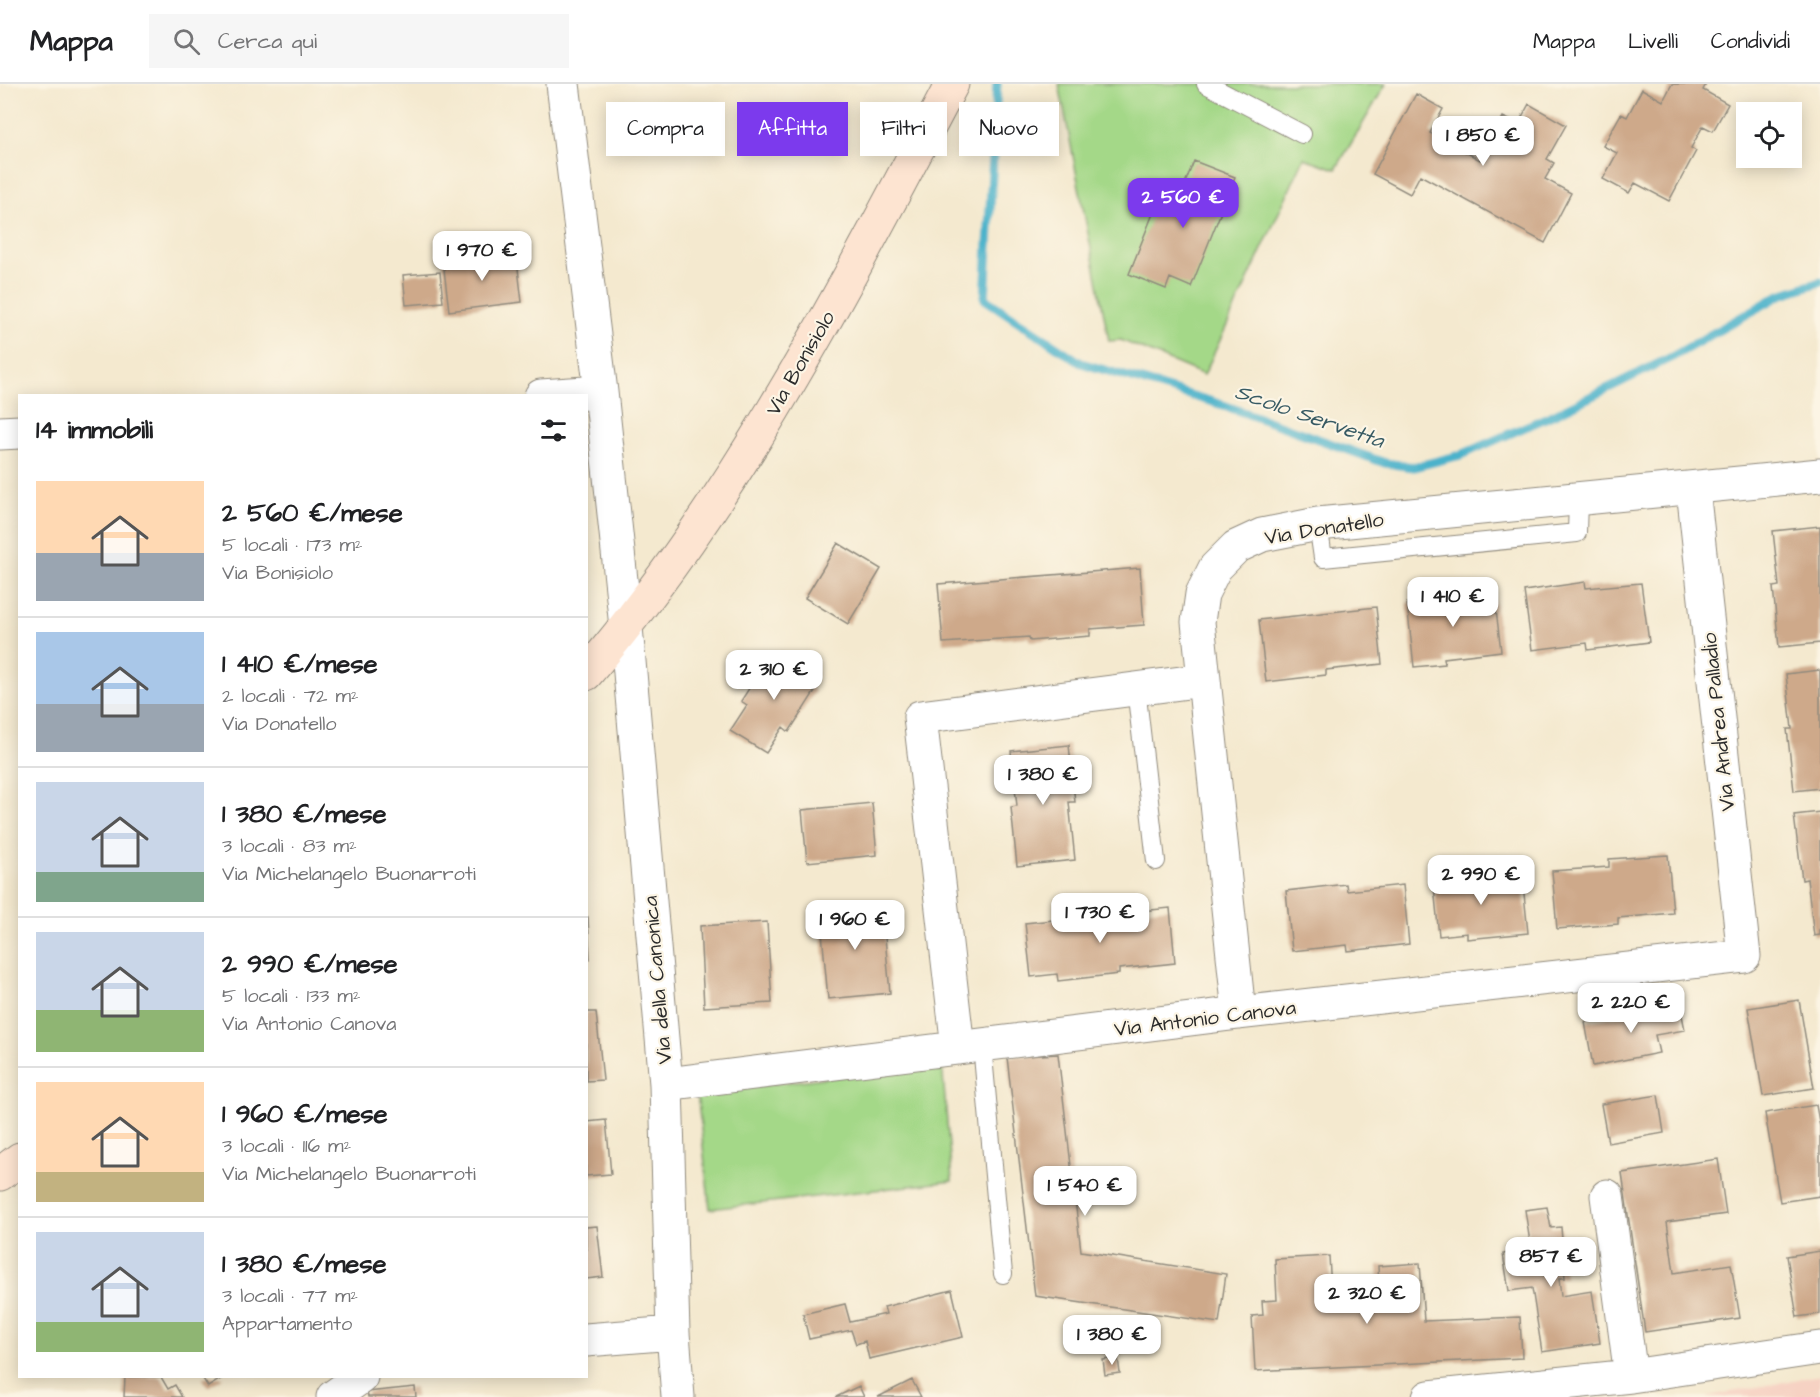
<!DOCTYPE html>
<html lang="it">
<meta charset="utf-8">
<style>
body{margin:0;font-family:"Architects Daughter",sans-serif;background:#f6f6f6;color:#202124;height:100vh;display:flex;flex-direction:column;font-size:22px;white-space:nowrap}
*{box-sizing:border-box;margin:0}
p{font-size:20px;color:#757577}
.icon{flex:none;width:33px;height:33px;fill:none;stroke:currentColor;stroke-width:2;stroke-linecap:round;stroke-linejoin:round}
.map{position:relative;flex:1;overflow:hidden}
.panel{position:absolute;left:18px;top:310px;width:570px;height:984px;display:flex;flex-direction:column;background:#fff;border-radius:0px;box-shadow:0 3px 15px #0003}
.panel>*{flex:none}
.banner{position:absolute;left:606px;top:18px;width:570px;height:54px;display:flex;gap:12px}
.fabs{position:absolute;left:1736px;top:18px;display:grid;gap:12px}
.fabs a{display:grid;place-items:center;width:66px;height:66px;border-radius:0px;background:#fff;box-shadow:0 3px 15px #0003;font-size:30px}
.price{position:absolute;translate:-50% -51px;padding:0 14px;border-radius:12px;background:#fff;color:#222;font-size:20px;line-height:39px;filter:drop-shadow(0 2px 3px #0008)}
.price::after{content:'';position:absolute;left:50%;top:36px;width:18px;height:14px;margin-left:-9px;background:inherit;clip-path:polygon(0 0,100% 0,50% 100%)}
.price.on{background:#7c3aed;color:#fff}
ul{padding:0;list-style:none}
li{display:flex;align-items:center;gap:18px;height:150px;padding:0 18px}
li+li{border-top:2px solid #e0e0e0}
li span{display:grid;place-items:center;flex:none;width:168px;height:120px;border-radius:0px;color:#555}
li>.icon{margin-inline-start:auto}
span .icon{width:72px;height:72px;fill:#fffc;stroke-width:1}
li b{font-size:26px}
h2{display:flex;justify-content:space-between;align-items:center;height:72px;padding:0 18px;font-size:26px}
.tag{padding:0 21px;border-radius:0px;background:#fff;box-shadow:0 3px 15px #0003;font-size:21px;line-height:54px}
.tag.on{background:#7c3aed;color:#fff}
header{display:flex;align-items:center;gap:36px;box-sizing:border-box;height:84px;padding:0 30px;background:#fff;border-bottom:2px solid #e0e0e0}
header strong{font-size:28px}
nav{display:flex;gap:33px;margin-inline-start:auto;font-size:21px}
.search{width:420px;height:54px;background:#f6f6f6;display:flex;align-items:center;gap:15px;box-sizing:border-box;padding:0 21px;border-radius:0px;color:#757577;font-size:22px}
.map>svg:first-child{display:block}
.built{fill:#f6d2c3}
.green{fill:#a4d888;stroke:#68825a;stroke-width:1.5}
.lines{fill:none;stroke-linecap:round;stroke-linejoin:round}
.stream{stroke:#4cb2cb;stroke-width:9}
.building{fill:#cea98a}
.service-casing{stroke:#908a7d;stroke-width:20}
.minor-casing{stroke:#908a7d;stroke-width:35}
.secondary-casing{stroke:#908a7d;stroke-width:35}
.service{stroke:#fff;stroke-width:18}
.minor{stroke:#fff;stroke-width:33}
.secondary{stroke:#fde4d1;stroke-width:33}
.labels{text-anchor:middle;stroke-width:4.5;stroke-linejoin:round;paint-order:stroke}
.street-label{font-size:21px;fill:#2b2b2b;stroke:#fcf5e5}
.water-label{font-size:22px;font-style:italic;fill:#375a63;stroke:#fcf5e5}
</style>
<header>
<strong>Mappa</strong>
<div class="search"><svg class="icon" aria-label="search" viewBox="0 0 24 24"><circle cx="10" cy="10" r="6"/><path d="M15 15l6 6"/></svg>Cerca qui</div>
<nav><a>Mappa</a><a>Livelli</a><a>Condividi</a></nav>
</header>
<div class="map">
<svg width="1820" height="1313" viewBox="0 0 1820 1313">
<rect width="100%" height="100%" fill="#fcf5e5"/>
<filter id="ink" filterUnits="userSpaceOnUse"><feTurbulence type="fractalNoise" baseFrequency=".0167" numOctaves="2"/><feDisplacementMap in="SourceGraphic" scale="12" xChannelSelector="R" yChannelSelector="G"/><feConvolveMatrix kernelMatrix="1 2 1 2 8 2 1 2 1" color-interpolation-filters="sRGB"/></filter>
<filter id="wash" filterUnits="userSpaceOnUse"><feTurbulence type="fractalNoise" baseFrequency=".008" numOctaves="4" result="noise"/><feDisplacementMap in="SourceGraphic" scale="24" xChannelSelector="R" yChannelSelector="G"/><feGaussianBlur stdDeviation="1.35" result="paint"/><feColorMatrix in="noise" values="0 0 0 0 0 0 0 0 0 0 0 0 0 0 0 0 0 1.4 0 .05"/><feComposite in="paint" operator="in"/></filter>
<g filter="url(#wash)">
<rect width="100%" height="100%" fill="#f4e9cf"/>
<path class="built" d="M1820 1291V1313H1705Z"/>
<path class="green" d="M1059 0H1386L1336 85 1304 74 1204 291 1121 256 1109 257Z
M942 980 952 1097 710 1125 697 1009Z"/>
<g class="lines">
<path class="stream" d="M997 0 985 215 1081 279 1223 321 1385 379 1414 383 1461 371 1557 329 1672 273 1780 211 1820 198"/>
</g>
<g id="blocks">
<path class="building" d="M1672 0H1706L1703 6 1728 20 1713 47 1703 42 1691 64 1696 67 1669 117 1635 99 1629 109 1603 95 1617 69 1603 62 1621 30 1627 33 1642 5 1663 17Z
M1416 10 1443 25 1430 49 1480 76 1503 33 1518 40 1529 20 1566 41 1547 75 1554 79 1545 95 1571 109 1545 159 1420 91 1410 110 1373 90Z
M1194 77 1235 93 1191 203 1170 194 1166 205 1129 190 1160 112 1177 119Z
M516 168 522 218 449 227 443 177Z
M440 188 443 218 406 221 403 191Z
M1820 442V559L1779 563 1773 503 1779 502 1773 447Z
M838 459 881 485 848 540 805 514Z
M1140 484 1144 541 1090 545V552L1030 557 1029 553 943 559 938 500Z
M1585 498 1586 504 1641 499 1649 558 1588 566 1587 559 1532 566 1524 507Z
M1494 509 1501 567 1444 574 1445 580 1414 583 1407 519Z
M1376 523 1382 580 1326 586V591L1266 598 1259 536Z
M781 567 817 589 809 602 815 607 789 648 783 643 766 669 730 647 747 621 741 617 767 576 773 580Z
M1820 586V704L1794 707 1787 645H1792L1786 590Z
M1069 661 1075 718H1069L1075 776 1017 782 1011 723 1017 722 1011 667Z
M872 719 877 771 807 778 802 726Z
M1820 728V851L1814 852 1807 795 1802 796 1794 731Z
M1668 771 1673 829 1618 834V840L1557 845 1552 787 1609 783V775Z
M1464 790V796L1522 790 1528 849 1467 855V849L1439 852 1433 793Z
M1346 800 1347 807 1403 801 1409 860 1348 867 1347 861 1292 867 1286 807Z
M882 820 890 909 828 915 820 826Z
M1170 824 1175 879 1119 885V890L1058 897 1057 890 1031 893 1025 839Z
M586 833H588L590 875H586Z
M767 838 772 919 704 923 700 842Z
M1799 916 1814 1004 1763 1012 1748 924Z
M1680 921 1685 946 1655 951 1659 969 1593 982 1585 938Z
M586 928H596L603 996 586 997Z
M1058 970 1081 1167 1226 1190 1219 1239 1035 1212 1007 973Z
M1658 1011 1664 1049 1608 1059 1601 1020Z
M1816 1021 1820 1043V1112L1780 1118 1765 1029Z
M606 1036 611 1090 586 1092V1038Z
M1718 1075 1726 1130 1667 1138 1674 1189 1731 1180 1740 1234 1645 1248 1622 1089Z
M1547 1123 1551 1144 1561 1143 1565 1194H1559L1561 1212 1592 1207 1600 1259 1542 1268 1532 1204 1509 1207 1503 1170 1531 1165 1525 1126Z
M597 1142 603 1193 586 1195V1143Z
M1820 1167V1230L1797 1233 1787 1172Z
M1329 1172 1332 1223 1380 1221 1378 1182 1420 1179 1424 1237 1520 1233 1522 1274 1255 1287 1252 1232 1263 1231 1262 1217 1277 1216 1275 1175Z
M952 1206 963 1253 869 1275 865 1257 856 1260 851 1246 809 1255 803 1230 845 1220 850 1238 886 1230 884 1223Z
M1118 1274 1120 1289 1105 1291 1103 1276Z
M125 1293H161L168 1305 175 1301 182 1313H124Z
M202 1293H224L208 1303Z
M912 1296 921 1313H878Z
M859 1302 864 1313H836Z
M415 1303 416 1313H368L367 1308Z"/>
</g>
</g>
<g filter="url(#ink)">
<use href="#blocks" fill-opacity="0" stroke="#908a7d" stroke-width="1.5"/>
<g class="lines">
<defs>
<path id="service" d="M1206 0 1302 50
M1318 440 1323 474 1577 449 1578 416
M1136 604 1156 777
M982 961 1003 1190"/>
<path id="minor" d="M563 0 601 308 626 543 666 1000 673 1249 678 1313
M541 312 601 308
M0 349 20 348
M1239 929 1198 538 1202 510 1215 484 1236 463 1262 451 1318 440 1820 391
M958 964 920 633 1204 596
M666 1000 1239 929 1744 872 1693 405
M1607 1112 1631 1292
M586 1256 673 1249
M333 1313 361 1293
M1429 1313 1631 1292 1820 1264"/>
<path id="secondary" d="M586 590C738 413 844 204 952 0
M0 1090 20 1075"/>
</defs>
<use href="#service" class="service-casing"/>
<use href="#minor" class="minor-casing"/>
<use href="#secondary" class="secondary-casing"/>
<use href="#service" class="service"/>
<use href="#minor" class="minor"/>
<use href="#secondary" class="secondary"/>
</g>
</g>
<g class="labels">
<g class="street-label">
<text transform="translate(800 279) rotate(-60)" y="7">Via Bonisiolo</text>
<text transform="translate(1324 444) rotate(-9)" y="7">Via Donatello</text>
<text transform="translate(1718 638) rotate(-96)" y="7">Via Andrea Palladio</text>
<text transform="translate(657 896) rotate(-95)" y="7">Via della Canonica</text>
<text transform="translate(1205 934) rotate(-7)" y="7">Via Antonio Canova</text>
</g>
<g class="water-label">
<text transform="translate(1310 331) rotate(19)" y="8">Scolo Servetta</text>
</g>
</g>
</svg>
<div class="fabs">
<a><svg class="icon" aria-label="locate" viewBox="0 0 24 24"><circle cx="12" cy="12" r="6"/><path d="M12 2v4M12 18v4M2 12h4M18 12h4"/></svg></a>
</div>
<b class="price" style="left:1483px;top:83px">1 850 €</b>
<b class="price on" style="left:1183px;top:145px">2 560 €</b>
<b class="price" style="left:482px;top:198px">1 970 €</b>
<b class="price" style="left:1453px;top:544px">1 410 €</b>
<b class="price" style="left:774px;top:617px">2 310 €</b>
<b class="price" style="left:1043px;top:722px">1 380 €</b>
<b class="price" style="left:1481px;top:822px">2 990 €</b>
<b class="price" style="left:1100px;top:860px">1 730 €</b>
<b class="price" style="left:855px;top:867px">1 960 €</b>
<b class="price" style="left:1631px;top:950px">2 220 €</b>
<b class="price" style="left:1085px;top:1133px">1 540 €</b>
<b class="price" style="left:1551px;top:1204px">857 €</b>
<b class="price" style="left:1367px;top:1241px">2 320 €</b>
<b class="price" style="left:1112px;top:1282px">1 380 €</b>
<div class="banner">
<a class="tag">Compra</a>
<a class="tag on">Affitta</a>
<a class="tag">Filtri</a>
<a class="tag">Nuovo</a>
</div>
<section class="panel">
<h2>14 immobili<svg class="icon" aria-label="filters" viewBox="0 0 24 24"><path d="M4 7h16M4 17h16"/><circle cx="9" cy="7" r="2"/><circle cx="15" cy="17" r="2"/></svg></h2>
<ul>
<li><span style="background:linear-gradient(#ffd9b3 60%,#9aa5b1 0)"><svg class="icon" aria-label="home" viewBox="0 0 24 24"><path d="M3 11l9-7 9 7M6 9v11h12V9"/></svg></span><div><b>2 560 €/mese</b><p>5 locali · 173 m²</p><p>Via Bonisiolo</p></div></li>
<li><span style="background:linear-gradient(#a9c7e8 60%,#9aa5b1 0)"><svg class="icon" aria-label="home" viewBox="0 0 24 24"><path d="M3 11l9-7 9 7M6 9v11h12V9"/></svg></span><div><b>1 410 €/mese</b><p>2 locali · 72 m²</p><p>Via Donatello</p></div></li>
<li><span style="background:linear-gradient(#c9d6e8 75%,#7fa58c 0)"><svg class="icon" aria-label="home" viewBox="0 0 24 24"><path d="M3 11l9-7 9 7M6 9v11h12V9"/></svg></span><div><b>1 380 €/mese</b><p>3 locali · 83 m²</p><p>Via Michelangelo Buonarroti</p></div></li>
<li><span style="background:linear-gradient(#c9d6e8 65%,#8fb573 0)"><svg class="icon" aria-label="home" viewBox="0 0 24 24"><path d="M3 11l9-7 9 7M6 9v11h12V9"/></svg></span><div><b>2 990 €/mese</b><p>5 locali · 133 m²</p><p>Via Antonio Canova</p></div></li>
<li><span style="background:linear-gradient(#ffd9b3 75%,#c2b280 0)"><svg class="icon" aria-label="home" viewBox="0 0 24 24"><path d="M3 11l9-7 9 7M6 9v11h12V9"/></svg></span><div><b>1 960 €/mese</b><p>3 locali · 116 m²</p><p>Via Michelangelo Buonarroti</p></div></li>
<li><span style="background:linear-gradient(#c9d6e8 75%,#8fb573 0)"><svg class="icon" aria-label="home" viewBox="0 0 24 24"><path d="M3 11l9-7 9 7M6 9v11h12V9"/></svg></span><div><b>1 380 €/mese</b><p>3 locali · 77 m²</p><p>Appartamento</p></div></li>
</ul>
</section>
</div>
